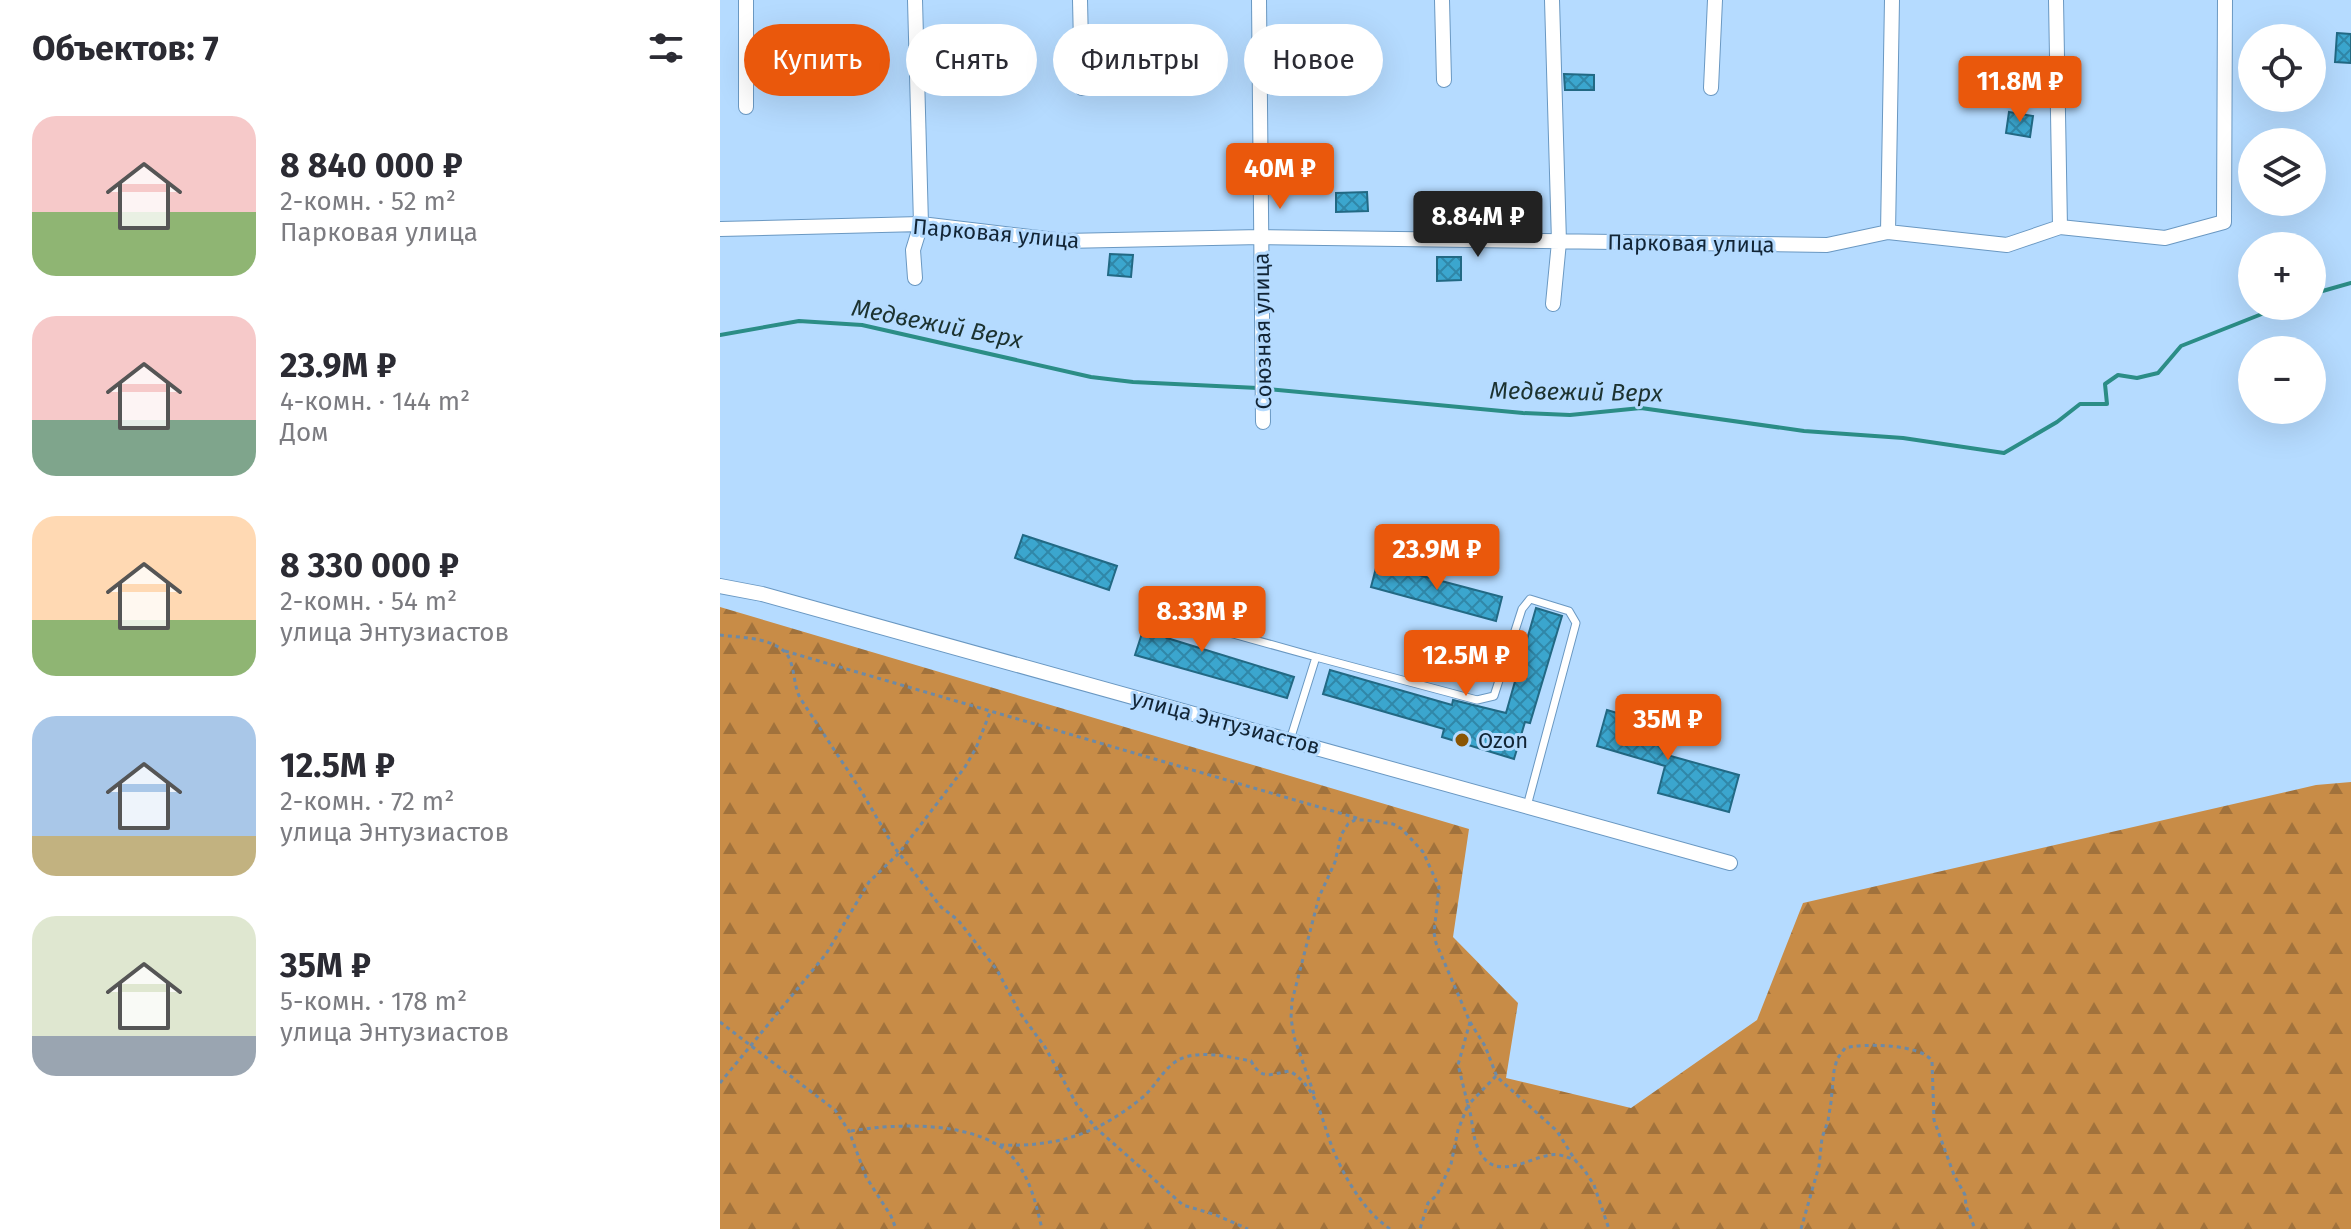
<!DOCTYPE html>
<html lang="ru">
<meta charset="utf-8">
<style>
body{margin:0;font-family:"Fira Sans",sans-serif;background:#f2f2f3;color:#2b2b33;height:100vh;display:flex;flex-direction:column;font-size:30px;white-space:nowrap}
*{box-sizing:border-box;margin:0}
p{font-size:26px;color:#7c7c81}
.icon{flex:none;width:44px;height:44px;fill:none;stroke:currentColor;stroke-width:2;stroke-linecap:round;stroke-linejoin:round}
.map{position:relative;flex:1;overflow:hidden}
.side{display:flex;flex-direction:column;background:#fff;width:720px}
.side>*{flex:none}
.hud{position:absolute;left:24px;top:24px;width:760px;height:72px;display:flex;gap:16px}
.tools{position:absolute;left:1518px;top:24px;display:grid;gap:16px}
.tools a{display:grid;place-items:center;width:88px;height:88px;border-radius:50%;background:#fff;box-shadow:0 8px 32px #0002;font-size:40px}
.price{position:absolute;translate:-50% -68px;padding:0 18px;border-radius:8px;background:#ea580c;color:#fff;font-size:26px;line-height:52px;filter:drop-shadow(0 2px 4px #0008)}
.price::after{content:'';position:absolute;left:50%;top:48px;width:24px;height:18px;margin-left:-12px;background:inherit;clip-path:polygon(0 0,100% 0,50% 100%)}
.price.on{background:#222;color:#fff}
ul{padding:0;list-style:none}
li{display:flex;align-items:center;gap:24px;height:200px;padding:0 32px}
li span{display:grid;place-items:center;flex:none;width:224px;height:160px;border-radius:24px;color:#555}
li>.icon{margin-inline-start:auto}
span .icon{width:96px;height:96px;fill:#fffc;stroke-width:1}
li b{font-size:34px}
h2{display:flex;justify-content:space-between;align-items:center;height:96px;padding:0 32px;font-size:34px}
.tag{padding:0 28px;border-radius:36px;background:#fff;box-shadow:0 8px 32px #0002;font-size:28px;line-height:72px}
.tag.on{background:#ea580c;color:#fff}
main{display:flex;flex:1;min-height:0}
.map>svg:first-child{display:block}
.forest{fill:url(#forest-firs)}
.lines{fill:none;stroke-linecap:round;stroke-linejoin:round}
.stream{stroke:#2b8d86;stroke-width:4}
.building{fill:url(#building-cross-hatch);stroke:#226984;stroke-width:2}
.lane-casing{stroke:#6a98c2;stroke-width:9}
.street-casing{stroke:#6a98c2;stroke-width:16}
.path{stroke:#6d8aa6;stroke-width:3;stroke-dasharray:4 4;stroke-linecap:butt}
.lane{stroke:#fff;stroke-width:7}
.street{stroke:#fff;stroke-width:14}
.poi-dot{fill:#8a5504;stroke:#b5dbff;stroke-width:3}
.labels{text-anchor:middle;stroke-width:6;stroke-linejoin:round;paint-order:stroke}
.street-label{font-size:22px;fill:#122536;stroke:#b5dbff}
.poi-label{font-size:22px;fill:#122536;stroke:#b5dbff;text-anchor:start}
.water-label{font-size:24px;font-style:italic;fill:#1c3230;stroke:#b5dbff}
</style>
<main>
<section class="side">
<h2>Объектов: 7<svg class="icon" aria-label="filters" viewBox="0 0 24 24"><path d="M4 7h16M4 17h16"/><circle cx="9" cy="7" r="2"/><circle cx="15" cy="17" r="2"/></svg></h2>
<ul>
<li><span style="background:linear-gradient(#f6c9c9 60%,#8fb573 0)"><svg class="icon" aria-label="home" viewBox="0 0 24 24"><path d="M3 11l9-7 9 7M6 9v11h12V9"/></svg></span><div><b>8 840 000 ₽</b><p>2-комн. · 52 m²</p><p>Парковая улица</p></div></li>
<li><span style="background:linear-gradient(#f6c9c9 65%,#7fa58c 0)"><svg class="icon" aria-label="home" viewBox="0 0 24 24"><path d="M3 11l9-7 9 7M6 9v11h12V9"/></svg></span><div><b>23.9M ₽</b><p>4-комн. · 144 m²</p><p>Дом</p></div></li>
<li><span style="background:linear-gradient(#ffd9b3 65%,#8fb573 0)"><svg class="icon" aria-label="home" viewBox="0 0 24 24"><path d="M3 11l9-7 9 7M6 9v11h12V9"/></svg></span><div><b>8 330 000 ₽</b><p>2-комн. · 54 m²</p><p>улица Энтузиастов</p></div></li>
<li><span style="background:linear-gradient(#a9c7e8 75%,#c2b280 0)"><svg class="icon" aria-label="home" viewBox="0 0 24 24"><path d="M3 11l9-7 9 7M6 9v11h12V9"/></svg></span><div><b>12.5M ₽</b><p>2-комн. · 72 m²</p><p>улица Энтузиастов</p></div></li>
<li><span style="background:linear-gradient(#dfe7d0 75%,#9aa5b1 0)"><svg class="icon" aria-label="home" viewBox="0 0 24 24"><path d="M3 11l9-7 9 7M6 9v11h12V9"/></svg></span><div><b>35M ₽</b><p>5-комн. · 178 m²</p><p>улица Энтузиастов</p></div></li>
</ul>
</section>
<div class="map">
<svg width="1631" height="1229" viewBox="0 0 1631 1229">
<defs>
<pattern id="forest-firs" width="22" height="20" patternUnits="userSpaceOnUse" patternTransform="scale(2)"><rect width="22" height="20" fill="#c88c47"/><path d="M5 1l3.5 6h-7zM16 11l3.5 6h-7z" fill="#a1723c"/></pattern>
<pattern id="building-cross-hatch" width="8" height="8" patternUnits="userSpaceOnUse" patternTransform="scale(2)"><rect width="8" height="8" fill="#3ba6ce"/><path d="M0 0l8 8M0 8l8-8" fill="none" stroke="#3087a8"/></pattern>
</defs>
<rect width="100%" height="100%" fill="#b5dbff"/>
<path class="forest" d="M0 607 749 829 733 937 798 1003 786 1078 911 1108 1037 1020 1083 903 1596 785 1631 782V1229H0Z"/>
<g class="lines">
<path class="stream" d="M1592 294 1631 283
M0 335 79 321 142 325 371 377 413 382 538 388
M547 389 803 413 850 415 921 408 1084 431 1183 438 1284 453 1337 422 1360 404H1387L1385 384 1398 375 1417 378 1438 373 1461 346 1562 306"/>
</g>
<path class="building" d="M1617 33 1631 34V63L1615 62Z
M844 74 874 75V90H845Z
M1289 112 1313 116 1310 137 1286 133Z
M647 192 648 211 616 212V193Z
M390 254 413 255 411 277 388 275Z
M717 257H741V280L717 281Z
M303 535 397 566 389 590 295 558Z
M657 564 782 597 776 621 651 587Z
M436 590 458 595 447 638 574 677 567 698 415 655Z
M816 608 842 616 810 723 805 722 794 759 722 737 724 729 603 694 610 670 732 705 733 700 786 713Z
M887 710 954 730 947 755 1019 775 1009 812 938 793 945 766 877 746Z"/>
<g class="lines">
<defs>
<path id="lane" d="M476 600 470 622 596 657
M570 740 596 657 757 700 774 696 802 609 810 599 849 611 856 623 807 806"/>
<path id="street" d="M26 0V107
M195 0 201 224 193 250 195 278
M360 0 362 88
M539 0 543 422
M722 0 724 80
M832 0 839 242 833 304
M1336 0 1340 227
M991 88 995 0
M0 229 201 224 344 241 541 237 1107 245 1168 232 1287 245 1340 227 1445 238 1504 222 1505 0
M1168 232 1172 0
M0 586 42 594 1010 863"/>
</defs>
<use href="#lane" class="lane-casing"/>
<use href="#street" class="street-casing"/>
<path class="path" d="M0 635C21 638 61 637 70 660 75 673 74 686 80 698L140 789 174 847 221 907 238 920 277 970 300 1013 325 1047 357 1105 376 1128 463 1205 496 1215 528 1229
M65 651 640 819
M0 1022 115 1110 129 1131 146 1177 171 1216 176 1229
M750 1022 765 1046 777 1077 837 1131 855 1160 865 1171 874 1185 889 1229
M776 1076 748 1105C753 1119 752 1136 758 1148 773 1184 808 1158 830 1155 839 1153 846 1157 855 1160
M0 1083 106 954 149 882 179 853 245 767 256 748 271 710
M594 1094 574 1037 571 1018 572 1001 599 897 615 862 621 835 628 824 635 820H645L673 824 682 829 703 852 719 887 714 933 716 943 750 1022 738 1065 748 1105 738 1130 731 1164 717 1195 708 1203 700 1229
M131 1131C177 1123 263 1120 295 1160 311 1181 316 1204 322 1229
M280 1145C338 1147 378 1134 423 1097 439 1083 446 1061 469 1056 489 1052 511 1057 531 1061 542 1081 550 1074 570 1071 598 1089 601 1118 612 1147 624 1177 643 1210 670 1229
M1081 1229 1099 1166 1102 1138 1108 1121 1111 1102 1114 1071 1117 1059 1125 1048C1144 1043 1201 1044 1212 1061L1214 1120 1234 1175 1245 1195 1246 1206 1255 1229"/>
<use href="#lane" class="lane"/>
<use href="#street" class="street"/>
</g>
<circle class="poi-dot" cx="742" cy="740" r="8"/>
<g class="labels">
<g class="street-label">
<text transform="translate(276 233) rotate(5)" y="8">Парковая улица</text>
<text transform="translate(971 243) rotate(1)" y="8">Парковая улица</text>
<text transform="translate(542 331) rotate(-91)" y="8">Союзная улица</text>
<text transform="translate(506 722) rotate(15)" y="8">улица Энтузиастов</text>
</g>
<g class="poi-label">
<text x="758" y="748">Ozon</text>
</g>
<g class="water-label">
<text transform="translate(217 324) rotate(11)" y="8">Медвежий Верх</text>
<text transform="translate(856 392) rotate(1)" y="8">Медвежий Верх</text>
</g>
</g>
</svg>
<div class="tools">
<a><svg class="icon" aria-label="locate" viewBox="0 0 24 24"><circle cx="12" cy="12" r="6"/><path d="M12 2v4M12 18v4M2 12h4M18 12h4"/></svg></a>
<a><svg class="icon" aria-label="layers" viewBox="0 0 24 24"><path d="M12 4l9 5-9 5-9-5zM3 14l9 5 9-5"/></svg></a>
<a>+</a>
<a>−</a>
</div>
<b class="price" style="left:1300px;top:124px">11.8M ₽</b>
<b class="price" style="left:560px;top:211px">40M ₽</b>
<b class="price on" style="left:758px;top:259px">8.84M ₽</b>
<b class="price" style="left:717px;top:592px">23.9M ₽</b>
<b class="price" style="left:482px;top:654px">8.33M ₽</b>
<b class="price" style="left:746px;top:698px">12.5M ₽</b>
<b class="price" style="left:948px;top:762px">35M ₽</b>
<div class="hud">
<a class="tag on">Купить</a>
<a class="tag">Снять</a>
<a class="tag">Фильтры</a>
<a class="tag">Новое</a>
</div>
</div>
</main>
